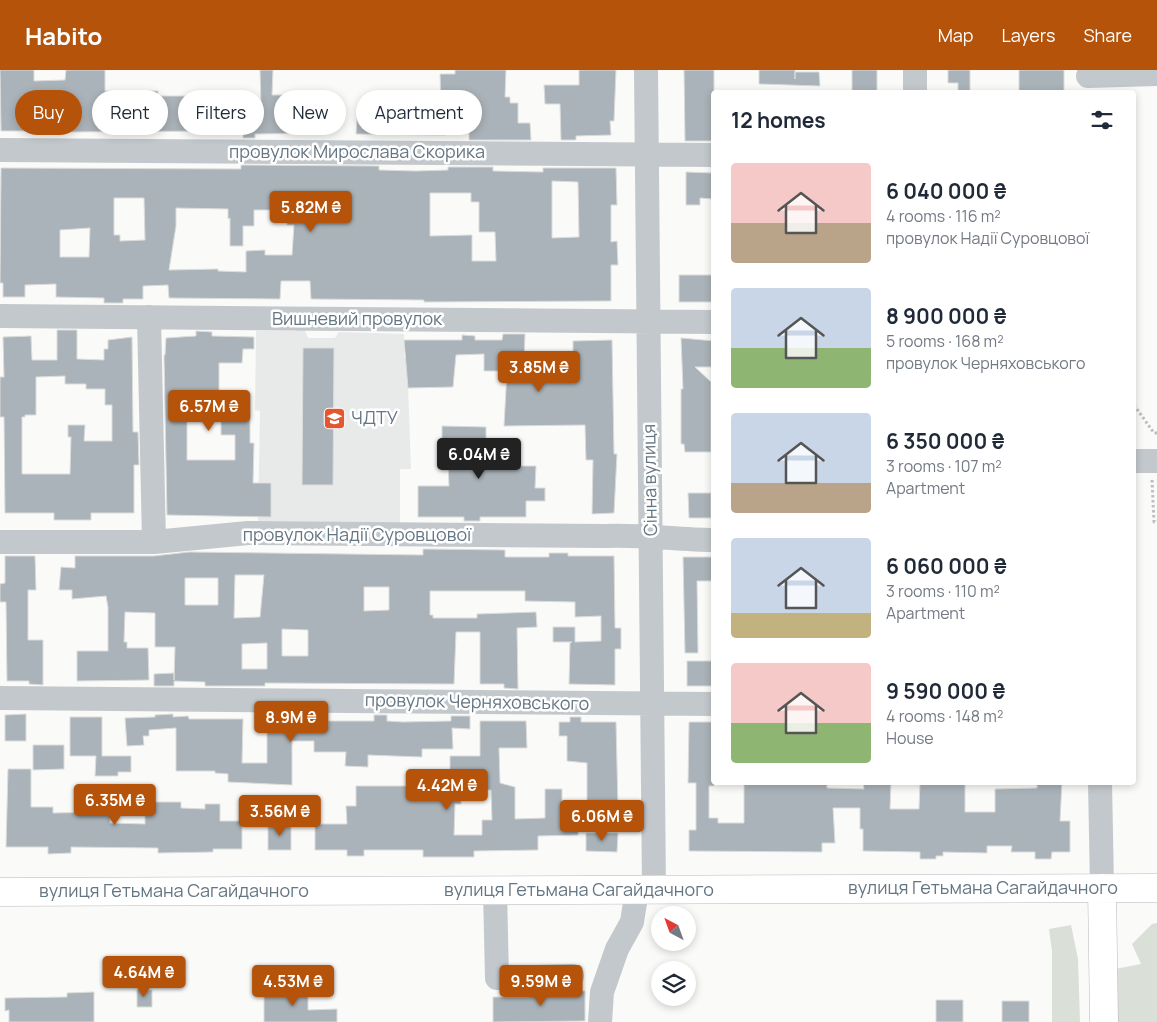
<!DOCTYPE html>
<meta charset="utf-8">
<style>
body{margin:0;font-family:Manrope,sans-serif;background:#f6f6f7;color:#1f2937;height:100vh;display:flex;flex-direction:column;font-size:19px;white-space:nowrap}
*{box-sizing:border-box;margin:0}
p{font-size:16px;color:#747a83}
.icon{flex:none;width:28px;height:28px;fill:none;stroke:currentColor;stroke-width:2;stroke-linecap:round;stroke-linejoin:round}
.map{position:relative;flex:1;overflow:hidden}
.drawer{position:absolute;left:711px;top:20px;width:425px;height:695px;display:flex;flex-direction:column;background:#fff;border-radius:5px;box-shadow:0 2px 8px #0003}
.drawer>*{flex:none}
.hud{position:absolute;left:15px;top:20px;width:475px;height:45px;display:flex;gap:10px}
.needle{width:32px;rotate:319deg}
.buttons{position:absolute;left:651px;top:836px;display:grid;gap:10px}
.buttons a{display:grid;place-items:center;width:45px;height:45px;border-radius:50%;background:#fff;box-shadow:0 2px 8px #0003;font-size:25px}
.price{position:absolute;translate:-50% -42px;padding:0 11px;border-radius:5px;background:#b45309;color:#fff;font-size:16px;line-height:32px;filter:drop-shadow(0 1px 2px #0008)}
.price::after{content:'';position:absolute;left:50%;top:30px;width:15px;height:11px;margin-left:-8px;background:inherit;clip-path:polygon(0 0,100% 0,50% 100%)}
.price.active{background:#222;color:#fff}
ul{padding:0;list-style:none}
li{display:flex;align-items:center;gap:15px;height:125px;padding:0 20px}
li span{display:grid;place-items:center;flex:none;width:140px;height:100px;border-radius:5px;color:#555}
li>.icon{margin-inline-start:auto}
span .icon{width:60px;height:60px;fill:#fffc;stroke-width:1}
li b{font-size:21px}
h2{display:flex;justify-content:space-between;align-items:center;height:60px;padding:0 20px;font-size:21px}
.pill{padding:0 18px;border-radius:22px;background:#fff;box-shadow:0 2px 8px #0003;font-size:18px;line-height:45px}
.pill.active{background:#b45309;color:#fff}
header{display:flex;align-items:center;gap:30px;box-sizing:border-box;height:70px;padding:0 25px;background:#b45309;color:#fff}
header strong{font-size:24px}
nav{display:flex;gap:28px;margin-inline-start:auto;font-size:18px}
.map>svg:first-child{display:block}
.built{fill:#e8e9e9}
.green{fill:#dadfd7}
.building{fill:#aab3b9;stroke:#dcdcda;fill-rule:evenodd}
.lines{fill:none;stroke-linecap:round;stroke-linejoin:round}
.major-casing{stroke:#b5babe;stroke-width:29}
.path{stroke:#bbbfc2;stroke-width:3;stroke-dasharray:2.5 2.5;stroke-linecap:butt}
.minor{stroke:#c3c8cc;stroke-width:24}
.major{stroke:#fff;stroke-width:28}
.labels{text-anchor:middle;stroke-width:5;stroke-linejoin:round;paint-order:stroke}
.street-label{font-size:18px;fill:#657683;stroke:#fff}
.poi-label{font-size:18px;fill:#657683;stroke:#fff;text-anchor:start}
</style>
<header>
<strong>Habito</strong>
<nav><a>Map</a><a>Layers</a><a>Share</a></nav>
</header>
<div class="map">
<svg width="1157" height="952" viewBox="0 0 1157 952">
<rect width="100%" height="100%" fill="#fafaf8"/>
<path class="built" d="M304 258 308 268H335L339 262 404 264V287L407 288 411 399H400V453L258 451 260 341 255 340 256 261H296L297 259Z"/>
<path class="green" d="M1157 853V952H1113L1115 899 1141 894 1132 874 1152 854Z
M1071 855 1078 889 1080 952H1052V881L1049 859Z"/>
<path class="building" d="M0 0H34V11L65 10 66 0H105V21H158V26H208V21H221V34H261L260 0H273L272 25H314V43H331V63L255 64V68H243V63L214 61 66 62V37H30V61H1Z
M455 0H506L505 27H510V33H518V53H530L531 70H469V41L445 40V65L356 64 358 34 385 35V31H414V36H441L440 4H455Z
M579 0H616L614 51H610L611 65 576 66V70H561L560 34H545L544 15H579Z
M684 0H714V71H685Z
M759 0H795V9V2H819L820 16 759 14Z
M852 0H877V22H852Z
M948 0H970V22H958V13H948Z
M1019 0H1064V22H1019Z
M241 95 379 96V100L416 101 448 100V97H493V101L543 102V98H616L617 135H611V172L617 171 618 195H611V231L424 232V230L311 229 310 211H281L280 229 169 228 168 215 143 216V229H123V233H104V228L56 227V214L25 215V227H3V213H0L1 98 241 99ZM552 111 578 112 579 167 552 168ZM430 123H471V132H479V162H495L496 191H472V165L430 166ZM114 128H144L145 170 120 171V165H114ZM176 138 228 139V149L230 148V176H243V156H254V140H287V155H294L292 185H265V180L246 181V202L218 201V199L169 200 176 156ZM90 158 89 187H60V160Z
M686 102 713 103V129L700 128V135H686Z
M679 205H714V232H679Z
M57 260H77V289L104 290V279H108V270L132 267 133 362H138L139 395H134V443H91V450H54V443H5L4 347H0V307H4L3 267 31 266 32 290H57ZM65 306V314H86V319H105V335H112V371H84L85 355H68V367H71L70 404H22V347H25V345H36V307Z
M196 261 212 262V266L254 267V279H243L242 293H219V322L250 323V373H254L253 413H271V447L167 445 164 285H165L166 268 196 266ZM214 345V351H221V365H235V390H187V346Z
M503 264H525L524 292 534 293 573 291V271L612 270 614 384H617L614 443 592 444 593 390H586L585 355 504 356 507 301H484V284L456 285 453 317 408 318 404 270H462V265L475 266V270H502Z
M681 268 714 271V297H695L711 312V382H685L684 374H681V319H683Z
M303 278H334L333 415H302Z
M442 356 486 357V380L512 379 511 396H536L535 418H545V431H526V447H480V451H464V447H418V416H449L448 391H442Z
M688 423H711V448H689Z
M423 479 505 480V487H549V483H568V486H614L615 558H621V579H615V615L569 614 570 573 572 572H553V557H575V572L601 571V546L575 547V532L525 531V521H430V545H433V548H477V544L536 542 537 557 517 558 518 619 504 618V614H480V562H456L454 614 265 613V616H205V612L174 611V616H154V604L174 603V610L175 577H155V543L125 542 124 572H127V578H148L149 610 77 611V581H108V537L106 526 72 529V520H59L61 497 75 498V486H154L189 482 423 485ZM235 505H264L260 547 234 548ZM185 508H218V535H185ZM364 517H389V540L364 541ZM282 559 308 560V586H282ZM267 573V599H242V574Z
M5 486H35L36 520H28V570H43V615L29 614V611H7L6 532H0V514L5 513Z
M683 487H714V511H697L698 583H685Z
M687 591H714V616H687Z
M26 644V671H5V645Z
M173 644V647L188 646 189 649H243L242 693H267V650H294L293 657H328V651H374V645H387V651L403 652 451 651V646H470V659L452 658 453 679H422V687L368 685V697L345 696 346 682H314V671H292V715L228 712V704L215 703V701H176V658L149 660V666H143L144 675 127 676 125 648 155 647V645Z
M70 647H102V686H131V702H118V706H95L96 686H70Z
M570 647H581V652H616L618 739H587V693L567 691V666H559V652H570Z
M480 651H526L527 678H499L500 713 515 717V749L545 748V719H562V753L579 752 578 765 538 766V780L474 781V787H423V780H364V786H347V780H315V754H347L346 736H356V716H421V721L461 719V734H455L454 765H482V750H492L491 720H486L485 705H450V686H480Z
M689 652H714V716H709V748H718V753H744V712H827V718L864 719 863 712H891L890 739H919L920 712H965V742H995V719L1037 718V712H1062L1060 751H1070V782H1052L1051 789H1035V782H1011L1012 776H987V783L943 782V786H936V789H920V782L863 781V759H860V738H833L835 773H822V782L689 781V760H696V713H688Z
M33 675H64V699L33 700Z
M8 699H31V737H53V743L110 742V753L145 754V732H181V738L205 739V734H220V751H242V779H213V782L158 783V778L71 777V783L48 784V777H6Z
M268 754H291V780H268Z
M586 763H618L617 782 586 781Z
M308 918V940L337 939V952H264V919Z
M137 920H152V937H137Z
M529 921H585V951L493 952V927H529Z
M94 922V952H9V940L5 941V928L67 927V923Z
M936 930H963V952H936Z
M1002 931H1029V952H1002Z"/>
<g class="lines">
<defs>
<path id="major" d="M1102 818 1104 952
M0 822 1157 818"/>
</defs>
<use href="#major" class="major-casing"/>
<path class="path" d="M1134 335 1154 363H1157
M1152 410 1154 452 1157 451"/>
<path class="minor" d="M646 0 654 820
M1088 6 1157 4
M915 22V0
M0 80 714 85
M0 246 714 252
M149 247 154 472
M1134 391H1157
M0 472H154L248 463 604 466C642 464 677 470 714 470
M0 628 714 634
M1100 712 1102 818
M495 820 497 908 572 906
M600 952 602 922 617 879 632 852 637 820"/>
<use href="#major" class="major"/>
</g>
<defs>
<symbol id="university-square" viewBox="-11 -11 22 22"><rect x="-9" y="-9" width="18" height="18" rx="4" fill="#e4572e" stroke="#fff"/><path d="M0-5L7-2L0 1L-7-2ZM-4 1L0 2.5L4 1V4Q0 6-4 4Z" fill="#fff"/></symbol>
</defs>
<g fill-rule="evenodd">
<use href="#university-square" x="322" y="336" width="25" height="25"/>
</g>
<g class="labels">
<g class="street-label">
<text x="357" y="88">провулок Мирослава Скорика</text>
<text x="357" y="255">Вишневий провулок</text>
<text transform="translate(650 410) rotate(-91)" y="6">Сінна вулиця</text>
<text x="357" y="471">провулок Надії Суровцової</text>
<text transform="translate(477 632) rotate(1)" y="6">провулок Черняховського</text>
<text x="983" y="824">вулиця Гетьмана Сагайдачного</text>
<text x="579" y="826">вулиця Гетьмана Сагайдачного</text>
<text x="174" y="827">вулиця Гетьмана Сагайдачного</text>
</g>
<g class="poi-label">
<text x="351" y="354">ЧДТУ</text>
</g>
</g>
</svg>
<div class="buttons">
<a><svg class="needle" viewBox="-14 -14 28 28"><path d="M0-13l5 13h-10z" fill="#e53935"/><path d="M0 13l5-13h-10z" fill="#747a83"/></svg></a>
<a><svg class="icon" aria-label="layers" viewBox="0 0 24 24"><path d="M12 4l9 5-9 5-9-5zM3 14l9 5 9-5"/></svg></a>
</div>
<b class="price" style="left:311px;top:163px">5.82M ₴</b>
<b class="price" style="left:539px;top:323px">3.85M ₴</b>
<b class="price" style="left:209px;top:362px">6.57M ₴</b>
<b class="price active" style="left:479px;top:410px">6.04M ₴</b>
<b class="price" style="left:291px;top:673px">8.9M ₴</b>
<b class="price" style="left:447px;top:741px">4.42M ₴</b>
<b class="price" style="left:115px;top:756px">6.35M ₴</b>
<b class="price" style="left:280px;top:767px">3.56M ₴</b>
<b class="price" style="left:602px;top:772px">6.06M ₴</b>
<b class="price" style="left:144px;top:928px">4.64M ₴</b>
<b class="price" style="left:293px;top:937px">4.53M ₴</b>
<b class="price" style="left:541px;top:937px">9.59M ₴</b>
<div class="hud">
<a class="pill active">Buy</a>
<a class="pill">Rent</a>
<a class="pill">Filters</a>
<a class="pill">New</a>
<a class="pill">Apartment</a>
</div>
<section class="drawer">
<h2>12 homes<svg class="icon" aria-label="filters" viewBox="0 0 24 24"><path d="M4 7h16M4 17h16"/><circle cx="9" cy="7" r="2"/><circle cx="15" cy="17" r="2"/></svg></h2>
<ul>
<li><span style="background:linear-gradient(#f6c9c9 60%,#b9a48a 0)"><svg class="icon" aria-label="home" viewBox="0 0 24 24"><path d="M3 11l9-7 9 7M6 9v11h12V9"/></svg></span><div><b>6 040 000 ₴</b><p>4 rooms · 116 m²</p><p>провулок Надії Суровцової</p></div></li>
<li><span style="background:linear-gradient(#c9d6e8 60%,#8fb573 0)"><svg class="icon" aria-label="home" viewBox="0 0 24 24"><path d="M3 11l9-7 9 7M6 9v11h12V9"/></svg></span><div><b>8 900 000 ₴</b><p>5 rooms · 168 m²</p><p>провулок Черняховського</p></div></li>
<li><span style="background:linear-gradient(#c9d6e8 70%,#b9a48a 0)"><svg class="icon" aria-label="home" viewBox="0 0 24 24"><path d="M3 11l9-7 9 7M6 9v11h12V9"/></svg></span><div><b>6 350 000 ₴</b><p>3 rooms · 107 m²</p><p>Apartment</p></div></li>
<li><span style="background:linear-gradient(#c9d6e8 75%,#c2b280 0)"><svg class="icon" aria-label="home" viewBox="0 0 24 24"><path d="M3 11l9-7 9 7M6 9v11h12V9"/></svg></span><div><b>6 060 000 ₴</b><p>3 rooms · 110 m²</p><p>Apartment</p></div></li>
<li><span style="background:linear-gradient(#f6c9c9 60%,#8fb573 0)"><svg class="icon" aria-label="home" viewBox="0 0 24 24"><path d="M3 11l9-7 9 7M6 9v11h12V9"/></svg></span><div><b>9 590 000 ₴</b><p>4 rooms · 148 m²</p><p>House</p></div></li>
</ul>
</section>
</div>
